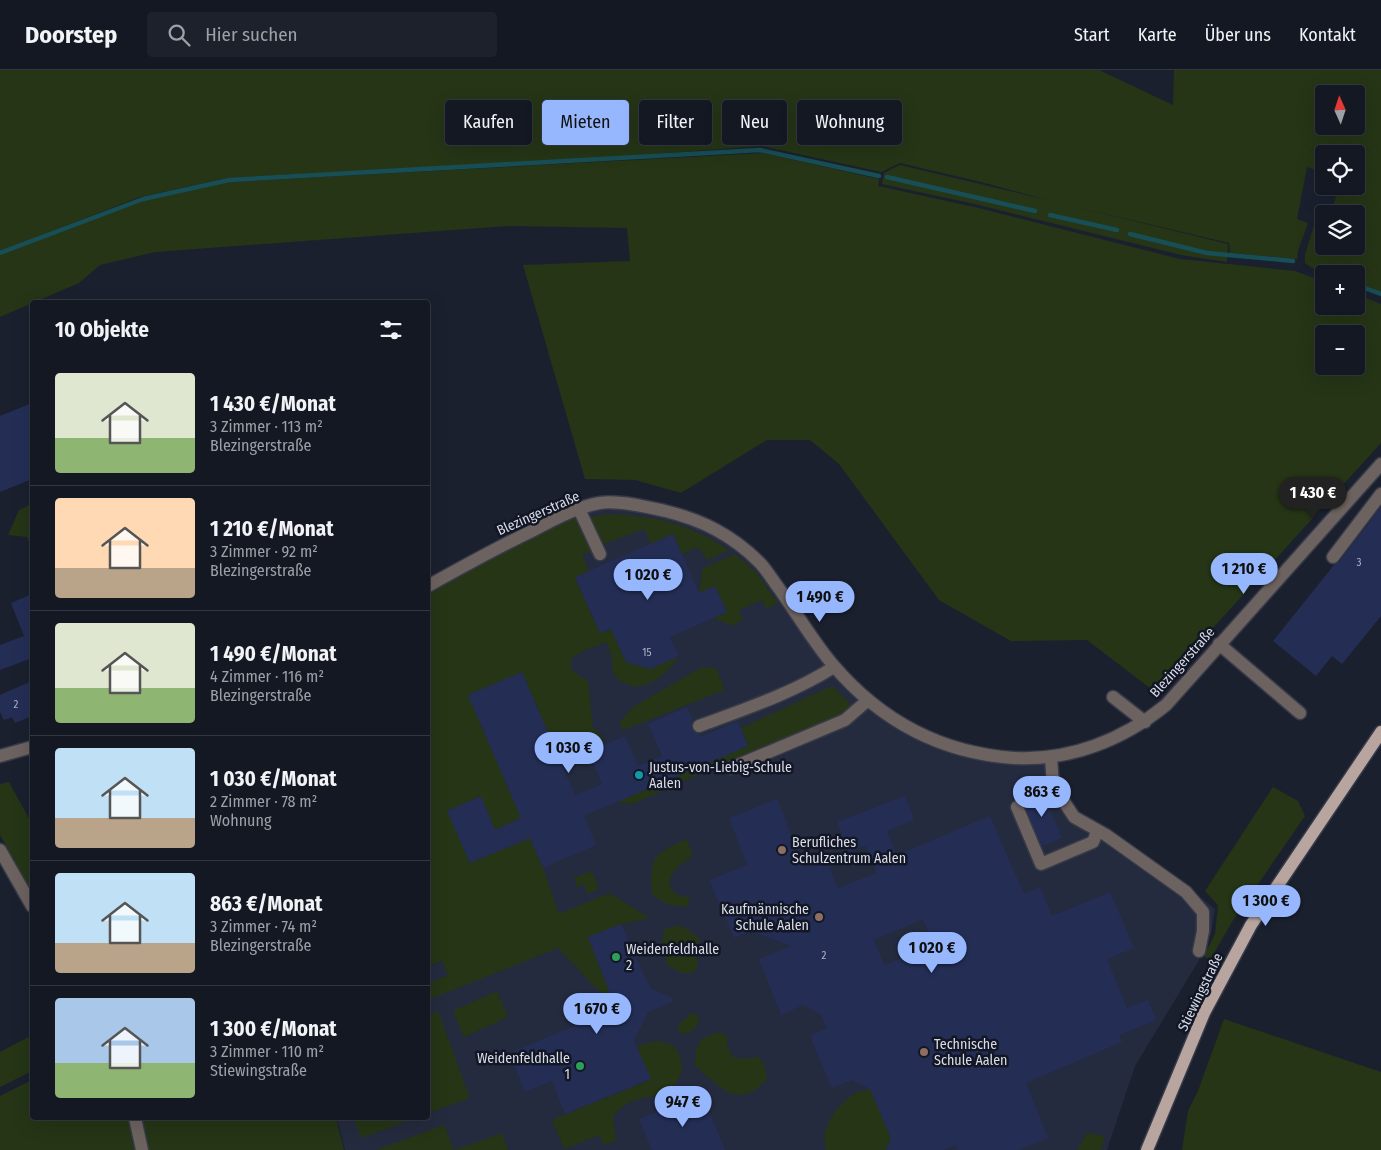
<!DOCTYPE html>
<html lang="de">
<meta charset="utf-8">
<style>
body{margin:0;font-family:"Fira Sans Condensed",sans-serif;background:#1d212b;color:#f1f3f6;height:100vh;display:flex;flex-direction:column;font-size:19px;white-space:nowrap}
*{box-sizing:border-box;margin:0}
p{font-size:16px;color:#9da0a6}
.icon{flex:none;width:28px;height:28px;fill:none;stroke:currentColor;stroke-width:2;stroke-linecap:round;stroke-linejoin:round}
.map{position:relative;flex:1;overflow:hidden}
.details{position:absolute;left:30px;top:230px;width:400px;height:820px;display:flex;flex-direction:column;background:#141823;border-radius:5px;box-shadow:0 5px 20px #0002,0 0 0 1px #333741}
.details>*{flex:none}
.banner{position:absolute;left:445px;top:30px;width:475px;height:45px;display:flex;gap:10px}
.needle{width:32px;rotate:357deg}
.controls{position:absolute;left:1315px;top:15px;display:grid;gap:10px}
.controls a{display:grid;place-items:center;width:50px;height:50px;border-radius:5px;background:#141823;box-shadow:0 5px 20px #0002,0 0 0 1px #333741;font-size:25px}
.price{position:absolute;translate:-50% -42px;padding:0 11px;border-radius:18px;background:#96b6fd;color:#111;font-size:16px;line-height:32px;filter:drop-shadow(0 1px 2px #0008)}
.price::after{content:'';position:absolute;left:50%;top:30px;width:15px;height:11px;margin-left:-8px;background:inherit;clip-path:polygon(0 0,100% 0,50% 100%)}
.price.current{background:#222;color:#fff}
ul{padding:0;list-style:none}
li{display:flex;align-items:center;gap:15px;height:125px;padding:0 25px}
li+li{border-top:1px solid #333741}
li span{display:grid;place-items:center;flex:none;width:140px;height:100px;border-radius:5px;color:#555}
li>.icon{margin-inline-start:auto}
span .icon{width:60px;height:60px;fill:#fffc;stroke-width:1}
li b{font-size:21px}
h2{display:flex;justify-content:space-between;align-items:center;height:60px;padding:0 25px;font-size:21px}
.chip{padding:0 18px;border-radius:5px;background:#141823;box-shadow:0 5px 20px #0002,0 0 0 1px #333741;font-size:18px;line-height:45px}
.chip.current{background:#96b6fd;color:#111}
header{display:flex;align-items:center;gap:30px;box-sizing:border-box;height:70px;padding:0 25px;background:#141823;border-bottom:1px solid #333741}
header strong{font-size:24px}
nav{display:flex;gap:28px;margin-inline-start:auto;font-size:18px}
.search{width:350px;height:45px;background:#1d212b;display:flex;align-items:center;gap:12px;box-sizing:border-box;padding:0 18px;border-radius:5px;color:#9da0a6;font-size:19px}
.map>svg:first-child{display:block}
.built{fill:#242b3e}
.green{fill:#253516;fill-rule:evenodd}
.lines{fill:none;stroke-linecap:round;stroke-linejoin:round}
.stream{stroke:#184e56;stroke-width:4.5}
.building{fill:#242e55;fill-rule:evenodd}
.minor-casing{stroke:#363a49;stroke-width:15}
.major-casing{stroke:#363a49;stroke-width:15}
.minor{stroke:#6c625f;stroke-width:12}
.major{stroke:#b9a59f;stroke-width:12}
.culture-dot{fill:#0f9aa8;stroke:#121625;stroke-width:2}
.education-dot{fill:#8d6e63;stroke:#121625;stroke-width:2}
.leisure-dot{fill:#2e9e5b;stroke:#121625;stroke-width:2}
.labels{text-anchor:middle;stroke-width:5;stroke-linejoin:round;paint-order:stroke}
.number-label{font-size:11px;fill:#acb1c2}
.street-label{font-size:14px;fill:#d9dde7;stroke:#121625}
.poi-label{font-size:14px;fill:#d9dde7;stroke:#121625;text-anchor:start}
</style>
<header>
<strong>Doorstep</strong>
<div class="search"><svg class="icon" aria-label="search" viewBox="0 0 24 24"><circle cx="10" cy="10" r="6"/><path d="M15 15l6 6"/></svg>Hier suchen</div>
<nav><a>Start</a><a>Karte</a><a>Über uns</a><a>Kontakt</a></nav>
</header>
<div class="map">
<svg width="1381" height="1080" viewBox="0 0 1381 1080">
<rect width="100%" height="100%" fill="#1b202f"/>
<path class="built" d="M602 433 690 447 761 493 826 587 875 636 940 673 1049 687 1053 715 1074 747 1089 749 1182 812 1215 839 1211 863 1198 892 1135 996 1107 1080H345L337 1048H428V896L442 891 428 861V524L581 447Z"/>
<path class="green" d="M0 0H1099L1173 35 1174 0H1381V222L1356 213V204C1339 204 1319 205 1305 193V185L1314 155 1324 158V176H1356V144H1330L1340 116H1356V84H1324V99L1315 100 1307 97 1297 149 1308 153 1298 181 1297 189 1230 183 1229 173 1072 136 1228 174 1227 192 1181 185 979 135 882 114 884 103 900 95 1048 130 985 113 900 93 881 102 762 76 612 87 227 108 140 127 0 181ZM1324 24H1356V56H1324Z
M763 83 879 109 878 116 979 138 1180 189 1295 201 1324 212V236H1356V224L1381 234V373L1155 622 1087 570 1011 571 939 530 839 394 810 370H767L681 423 635 410 585 409 523 195 630 191 627 158 508 156 155 182 100 195 79 213 0 247V183L143 129 230 112ZM1324 264H1356V296H1324Z
M32 434V480L27 467 8 465 19 440Z
M609 444C658 446 687 453 729 480L707 490 698 477 682 484 673 464 651 474 644 459 604 474 585 448Z
M581 447 592 481 582 485 589 501 575 508 600 563 611 559 626 592 650 599 679 586C668 603 644 625 624 613 619 610 615 607 613 602 612 598 613 594 612 590 612 584 608 577 606 572L581 582 571 589 572 601 588 611 593 657 604 669 588 682 561 692 522 602 468 625 521 748 495 760 480 726 448 741 470 793 530 768 543 798 559 844 609 823 650 848 621 854 588 867 616 939 558 878 428 930V914L448 905 442 891 428 896V524L555 453Z
M735 484 757 503 778 533 767 539 762 530 739 540 743 550 731 556 714 548 727 542 715 516 699 523 703 498Z
M702 597 716 598 723 614 724 620 623 660 619 653 633 637Z
M832 616 854 637 841 645 683 711 633 734 617 732 748 676 741 658Z
M9 712 32 754V823L0 765V714Z
M1273 717 1298 731 1305 746 1232 852 1210 890 1204 886 1215 864 1218 835 1205 821Z
M687 769 693 786C681 794 672 799 669 813L674 823 690 828 688 836C674 837 663 834 652 824 649 786 654 784 687 769Z
M592 801 599 819 587 824 584 814 577 817 574 808Z
M679 855 692 862 699 868V872L694 884C699 892 700 896 693 903H681L667 895 662 874 664 859Z
M497 921 508 947 464 967 453 941Z
M438 941 470 1028 428 1043V945Z
M694 943 698 946 699 953 691 962 684 964 679 962 678 954 687 948 690 944Z
M1224 949 1381 1002V1080H1182L1188 1041 1198 1021Z
M715 963H723L728 967 727 976 733 987 745 989 759 987 765 997 767 1009C738 1042 721 1017 695 996L696 980 701 969Z
M32 965V1001L0 1017V982Z
M656 971C666 972 674 973 679 983 682 991 683 998 680 1005 671 1028 646 1025 628 1033 622 1036 618 1041 613 1046L616 1071 604 1075 599 1065 564 1079 552 1050 650 1010 637 976Z
M32 1010V1048H129L136 1080H0V1026Z
M870 1019 891 1068 886 1080H826C820 1059 835 1038 851 1026 856 1022 864 1021 870 1019Z
M140 1048H336L344 1080H146Z
M353 1048H416L361 1068Z
M444 1055 454 1080H376Z
M502 1063 508 1080H455Z
M1087 1063 1105 1066 1101 1080H1077Z"/>
<g class="lines">
<path class="stream" d="M887 107 1035 141
M1050 145 1117 160
M1130 164 1207 183 1293 191
M0 183 143 129 229 110 760 80 879 106
M1319 202 1325 204
M1356 215 1381 224"/>
</g>
<path class="building" d="M32 333V409L0 422V346Z
M1381 437V546L1342 594 1332 586 1316 606 1273 571 1334 495 1339 492Z
M673 464 699 523 715 516 727 542 670 567 679 586 650 599 626 592 611 559 600 563 575 507Z
M32 524V588L0 600V575L24 566 11 533Z
M522 602 575 725 602 714 588 682 625 666 638 696 662 686 648 654 687 637 693 651 691 655 692 659 694 662 699 664 700 667 738 651 748 676 584 746 596 775 543 798 530 768 470 793 447 741 481 726 495 760 521 748 468 625Z
M32 611V646L15 653 12 647 4 650 0 642V625Z
M1042 720 1062 768 1042 776 1021 729Z
M905 726 914 750 887 761 897 785 990 746 1024 824 1040 817 1052 846 1110 822 1134 878 1107 889 1127 938 1148 930 1156 950 1119 965 1122 972 1026 1013 1048 1068 1019 1080H958L956 1075 943 1080H886L891 1068 870 1019 852 1010 832 1018 810 966 827 958 821 944 803 935 781 945 759 889 791 876 751 861 734 868 709 810 747 795 729 748 777 729 804 797 826 788 838 818 877 803 866 775 849 782 837 752ZM923 849 934 876 884 895 874 870Z
M621 854 650 918 676 930 648 942 634 970 651 1009 565 1044 552 1011 525 1022 509 983 616 939 588 867Z
M702 1024 725 1080H652L639 1049Z"/>
<g class="lines">
<defs>
<path id="minor" d="M579 439 600 484
M1333 487 1381 424
M428 516C462 497 496 478 532 461 553 450 576 437 600 433 618 430 647 437 665 441 702 450 732 465 759 492 765 498 770 506 775 513 795 540 811 569 833 595 880 650 941 683 1014 688 1070 691 1123 670 1166 635L1381 394
M1219 574 1300 643
M1113 627 1145 652
M699 656C745 639 793 623 834 597
M0 686 32 677
M1051 688 1053 715 1074 747 1106 765 1186 822 1203 842V861L1199 881
M731 698 845 650 868 630
M1017 737 1041 794 1093 772 1097 762
M0 780 32 836
M135 1048 142 1080"/>
<path id="major" d="M1147 1080 1204 943 1251 855 1381 662"/>
</defs>
<use href="#minor" class="minor-casing"/>
<use href="#major" class="major-casing"/>
<use href="#minor" class="minor"/>
<use href="#major" class="major"/>
</g>
<circle class="culture-dot" cx="639" cy="705" r="5"/>
<g class="education-dot">
<circle cx="782" cy="780" r="5"/>
<circle cx="819" cy="847" r="5"/>
<circle cx="924" cy="982" r="5"/>
</g>
<g class="leisure-dot">
<circle cx="616" cy="887" r="5"/>
<circle cx="580" cy="996" r="5"/>
</g>
<g class="labels">
<g class="number-label">
<text x="1359" y="496">3</text>
<text x="647" y="586">15</text>
<text x="16" y="638">2</text>
<text x="824" y="889">2</text>
</g>
<g class="street-label">
<text transform="translate(538 443) rotate(-24)" y="5">Blezingerstraße</text>
<text transform="translate(1182 592) rotate(-48)" y="5">Blezingerstraße</text>
<text transform="translate(1200 922) rotate(-64)" y="5">Stiewingstraße</text>
</g>
<g class="poi-label">
<text x="649" y="702">Justus-von-Liebig-Schule<tspan x="649" dy="16">Aalen</tspan></text>
<text x="792" y="777">Berufliches<tspan x="792" dy="16">Schulzentrum Aalen</tspan></text>
<text x="809" y="844" text-anchor="end">Kaufmännische<tspan x="809" dy="16">Schule Aalen</tspan></text>
<text x="626" y="884">Weidenfeldhalle<tspan x="626" dy="16">2</tspan></text>
<text x="934" y="979">Technische<tspan x="934" dy="16">Schule Aalen</tspan></text>
<text x="570" y="993" text-anchor="end">Weidenfeldhalle<tspan x="570" dy="16">1</tspan></text>
</g>
</g>
</svg>
<div class="controls">
<a><svg class="needle" viewBox="-14 -14 28 28"><path d="M0-13l5 13h-10z" fill="#e53935"/><path d="M0 13l5-13h-10z" fill="#9da0a6"/></svg></a>
<a><svg class="icon" aria-label="locate" viewBox="0 0 24 24"><circle cx="12" cy="12" r="6"/><path d="M12 2v4M12 18v4M2 12h4M18 12h4"/></svg></a>
<a><svg class="icon" aria-label="layers" viewBox="0 0 24 24"><path d="M12 4l9 5-9 5-9-5zM3 14l9 5 9-5"/></svg></a>
<a>+</a>
<a>−</a>
</div>
<b class="price current" style="left:1313px;top:449px">1 430 €</b>
<b class="price" style="left:1244px;top:525px">1 210 €</b>
<b class="price" style="left:648px;top:531px">1 020 €</b>
<b class="price" style="left:820px;top:553px">1 490 €</b>
<b class="price" style="left:569px;top:704px">1 030 €</b>
<b class="price" style="left:1042px;top:748px">863 €</b>
<b class="price" style="left:1266px;top:857px">1 300 €</b>
<b class="price" style="left:932px;top:904px">1 020 €</b>
<b class="price" style="left:597px;top:965px">1 670 €</b>
<b class="price" style="left:683px;top:1058px">947 €</b>
<div class="banner">
<a class="chip">Kaufen</a>
<a class="chip current">Mieten</a>
<a class="chip">Filter</a>
<a class="chip">Neu</a>
<a class="chip">Wohnung</a>
</div>
<section class="details">
<h2>10 Objekte<svg class="icon" aria-label="filters" viewBox="0 0 24 24"><path d="M4 7h16M4 17h16"/><circle cx="9" cy="7" r="2"/><circle cx="15" cy="17" r="2"/></svg></h2>
<ul>
<li><span style="background:linear-gradient(#dfe7d0 65%,#8fb573 0)"><svg class="icon" aria-label="home" viewBox="0 0 24 24"><path d="M3 11l9-7 9 7M6 9v11h12V9"/></svg></span><div><b>1 430 €/Monat</b><p>3 Zimmer · 113 m²</p><p>Blezingerstraße</p></div></li>
<li><span style="background:linear-gradient(#ffd9b3 70%,#b9a48a 0)"><svg class="icon" aria-label="home" viewBox="0 0 24 24"><path d="M3 11l9-7 9 7M6 9v11h12V9"/></svg></span><div><b>1 210 €/Monat</b><p>3 Zimmer · 92 m²</p><p>Blezingerstraße</p></div></li>
<li><span style="background:linear-gradient(#dfe7d0 65%,#8fb573 0)"><svg class="icon" aria-label="home" viewBox="0 0 24 24"><path d="M3 11l9-7 9 7M6 9v11h12V9"/></svg></span><div><b>1 490 €/Monat</b><p>4 Zimmer · 116 m²</p><p>Blezingerstraße</p></div></li>
<li><span style="background:linear-gradient(#bfe0f5 70%,#b9a48a 0)"><svg class="icon" aria-label="home" viewBox="0 0 24 24"><path d="M3 11l9-7 9 7M6 9v11h12V9"/></svg></span><div><b>1 030 €/Monat</b><p>2 Zimmer · 78 m²</p><p>Wohnung</p></div></li>
<li><span style="background:linear-gradient(#bfe0f5 70%,#b9a48a 0)"><svg class="icon" aria-label="home" viewBox="0 0 24 24"><path d="M3 11l9-7 9 7M6 9v11h12V9"/></svg></span><div><b>863 €/Monat</b><p>3 Zimmer · 74 m²</p><p>Blezingerstraße</p></div></li>
<li><span style="background:linear-gradient(#a9c7e8 65%,#8fb573 0)"><svg class="icon" aria-label="home" viewBox="0 0 24 24"><path d="M3 11l9-7 9 7M6 9v11h12V9"/></svg></span><div><b>1 300 €/Monat</b><p>3 Zimmer · 110 m²</p><p>Stiewingstraße</p></div></li>
</ul>
</section>
</div>
